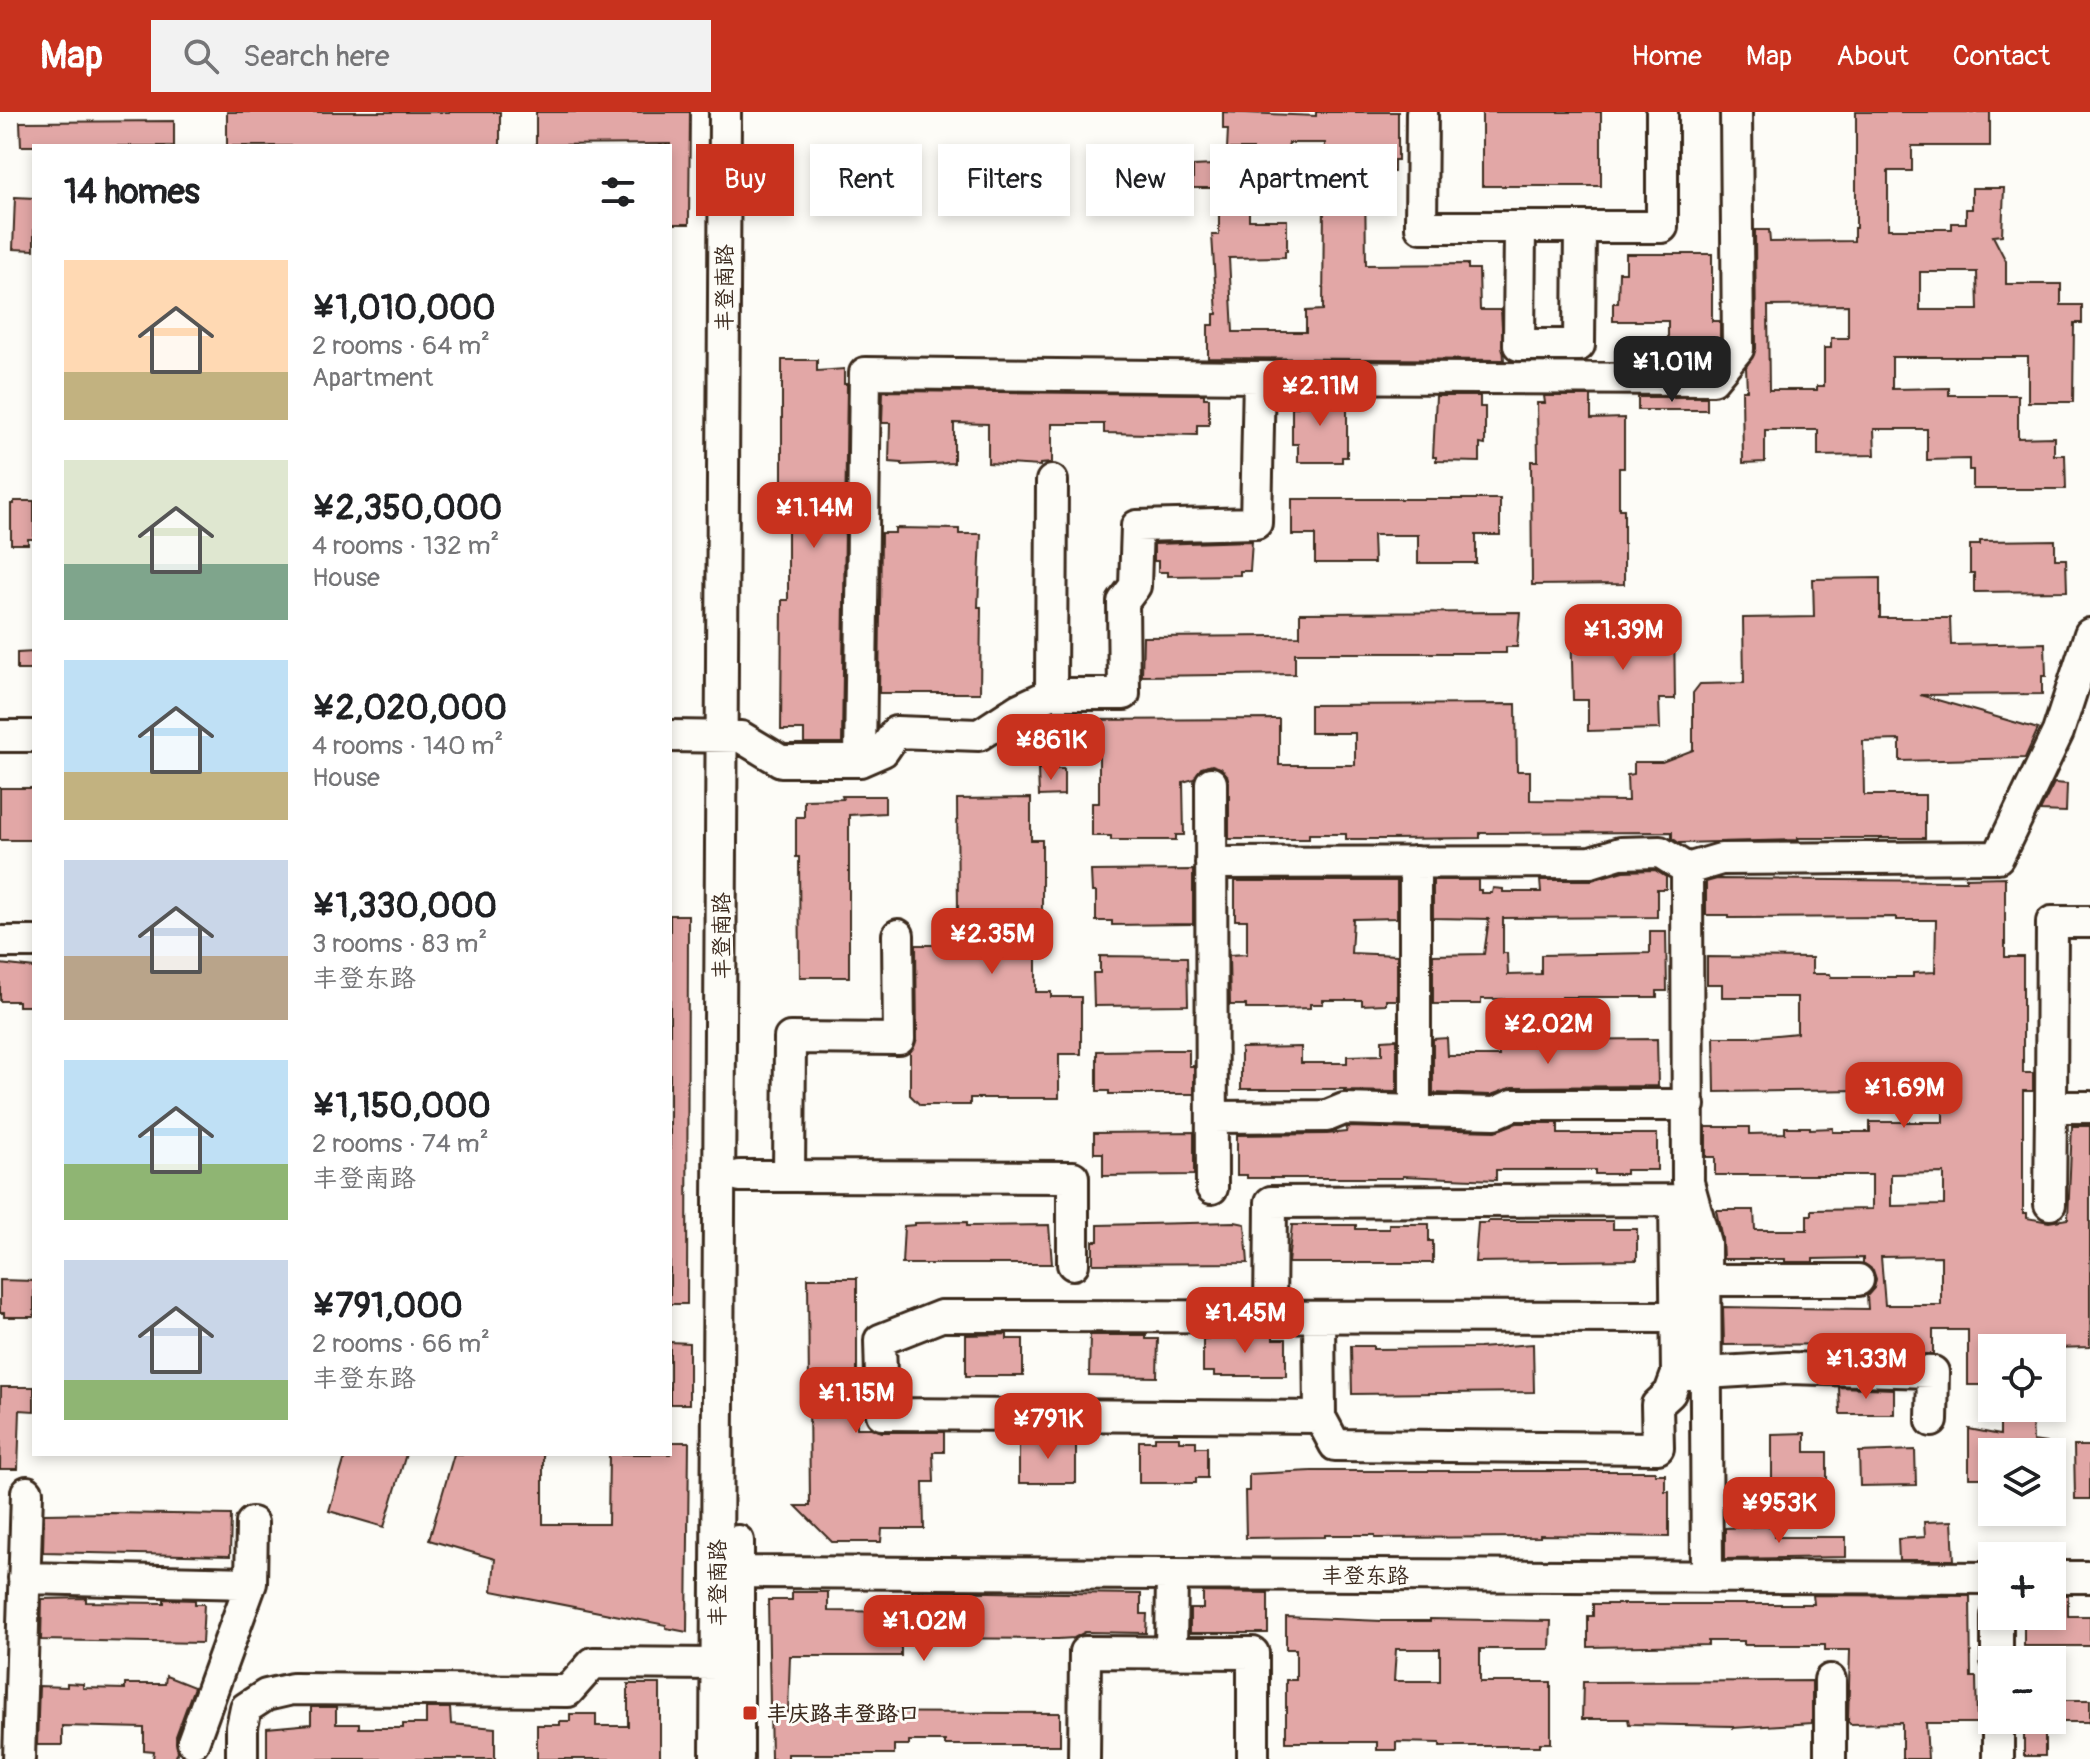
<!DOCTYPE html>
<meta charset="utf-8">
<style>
body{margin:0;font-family:Pangolin,"LXGW WenKai TC",sans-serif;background:#f2f2f2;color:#202124;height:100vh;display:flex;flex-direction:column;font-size:30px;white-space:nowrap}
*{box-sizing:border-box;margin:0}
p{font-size:26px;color:#757577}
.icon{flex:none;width:44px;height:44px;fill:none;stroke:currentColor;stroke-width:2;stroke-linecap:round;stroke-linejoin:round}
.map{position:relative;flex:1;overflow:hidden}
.side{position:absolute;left:32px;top:32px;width:640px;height:1312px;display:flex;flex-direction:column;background:#fff;border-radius:0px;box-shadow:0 4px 12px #0003}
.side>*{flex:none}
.guide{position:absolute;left:696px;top:32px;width:760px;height:72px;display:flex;gap:16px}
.buttons{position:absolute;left:1978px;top:1222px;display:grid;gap:16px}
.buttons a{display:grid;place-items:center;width:88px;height:88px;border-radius:0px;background:#fff;box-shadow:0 4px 12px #0003;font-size:40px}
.price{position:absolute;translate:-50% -68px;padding:0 18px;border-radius:16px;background:#c8321e;color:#fff;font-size:26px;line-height:52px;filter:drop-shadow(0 2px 4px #0008)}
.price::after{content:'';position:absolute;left:50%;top:48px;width:24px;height:18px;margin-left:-12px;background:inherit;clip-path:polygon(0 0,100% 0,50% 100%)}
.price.on{background:#222;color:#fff}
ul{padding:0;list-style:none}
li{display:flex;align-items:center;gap:24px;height:200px;padding:0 32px}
li span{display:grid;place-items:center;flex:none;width:224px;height:160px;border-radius:0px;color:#555}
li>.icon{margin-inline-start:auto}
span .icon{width:96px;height:96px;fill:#fffc;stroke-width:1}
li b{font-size:34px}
h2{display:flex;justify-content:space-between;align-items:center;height:96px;padding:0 32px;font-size:34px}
.pill{padding:0 28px;border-radius:0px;background:#fff;box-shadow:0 4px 12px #0003;font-size:28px;line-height:72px}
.pill.on{background:#c8321e;color:#fff}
header{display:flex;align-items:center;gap:48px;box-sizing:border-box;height:112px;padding:0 40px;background:#c8321e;color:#fff}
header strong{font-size:38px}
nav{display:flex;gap:44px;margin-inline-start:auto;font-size:28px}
.search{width:560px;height:72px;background:#f2f2f2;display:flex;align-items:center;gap:20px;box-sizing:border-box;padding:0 28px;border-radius:0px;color:#757577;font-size:30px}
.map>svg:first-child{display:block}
.building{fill:#e2a7a6;stroke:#3b2a1e;stroke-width:2;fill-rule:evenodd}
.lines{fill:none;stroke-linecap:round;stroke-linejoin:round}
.minor-casing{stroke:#3b2a1e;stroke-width:36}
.minor{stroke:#fdfcf7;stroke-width:30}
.poi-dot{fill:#c8321e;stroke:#fdfcf7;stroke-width:3}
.labels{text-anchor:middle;stroke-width:6;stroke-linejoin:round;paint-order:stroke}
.street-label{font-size:22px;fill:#3b2a1e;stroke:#fdfcf7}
.poi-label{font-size:22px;font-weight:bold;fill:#3b2a1e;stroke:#fdfcf7;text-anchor:start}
</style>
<header>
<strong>Map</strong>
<div class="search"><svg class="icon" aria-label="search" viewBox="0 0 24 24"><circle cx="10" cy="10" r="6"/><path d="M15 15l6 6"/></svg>Search here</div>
<nav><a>Home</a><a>Map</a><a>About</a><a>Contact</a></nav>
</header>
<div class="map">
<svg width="2090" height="1647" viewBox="0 0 2090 1647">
<rect width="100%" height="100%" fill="#fdfcf7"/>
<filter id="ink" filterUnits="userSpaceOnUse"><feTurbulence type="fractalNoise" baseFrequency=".0125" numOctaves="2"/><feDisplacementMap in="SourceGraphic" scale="16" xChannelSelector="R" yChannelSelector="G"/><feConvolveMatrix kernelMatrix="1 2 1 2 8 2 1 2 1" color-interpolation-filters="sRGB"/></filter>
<g filter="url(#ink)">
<path class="building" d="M227 0H500V34H227Z
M536 0H690L689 112H670V32L536 33Z
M1223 0 1316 4V0H1398V48H1394V60H1370V66H1365L1366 153 1468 152V157H1479L1480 198H1501L1504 248 1208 246V213H1214V202H1217L1212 123H1219V83H1249V108H1287V139H1285V145L1229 146 1233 220H1306V199L1323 198 1324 88H1331V48H1325V31H1289L1286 42 1253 41V37H1227L1228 17H1223Z
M1482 0H1601V74H1482Z
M1856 0H1990V34H1912V59H1888V117H1952V111H1966V97H1972V76H2004L2002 123 1993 124 2006 149V172H2061V193H2082V211H2074L2073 290H2028V245H1892V277L1949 276V283H2018V326L2054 325V343H2065L2066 377H1973V358H1969V347L1927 348V317H1874L1875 343 1818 344V318H1765V350L1743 351 1742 278H1747L1746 255 1756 237 1755 118H1769L1770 130 1854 129V116H1856ZM1920 160H1977L1978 198H1920ZM1848 193V226H1831V236H1824V274H1817V278H1769L1768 194Z
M174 9V34H21L20 10Z
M1213 53V76H1193V54Z
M15 85 34 86V138L13 137Z
M1626 142H1712V209H1720V231L1705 249H1668V209H1613V191H1618L1619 160H1626Z
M782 248H817V259L844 257V272H847L842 631H804V618H781L782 488H788V379H782Z
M883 279 1204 282V286H1209V313H1197V323L1104 321V312H1052V351L1040 352V354L988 351V312L954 311V351L902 353V351L889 350 890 311H882Z
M1298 283H1342V292H1347V345H1342V350H1298V332H1292V295H1298Z
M1436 284H1480V295H1485V333L1480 332V350L1436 349V345H1433Z
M1544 284H1591V307L1624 306V356H1619V397H1624V472L1532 473 1531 349H1538L1537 291H1545Z
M1638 285H1707V298H1638Z
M1292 387H1500V423H1476V451H1418V423H1373L1374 451H1315V423H1292Z
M14 389H34V427H28V432H11V392H14Z
M895 416 959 417V422H981L978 495H981L980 581H879L881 421H895Z
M2055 428V447H2066L2067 479 1974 480V461H1970V433H1980V429Z
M1252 429 1250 459H1240V463L1168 464V460H1158V449H1154V432Z
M1880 466V506H1950L1951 533 2045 531 2046 564H2042V582L1920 583 2038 617 2025 646 1900 649V628L1863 629 1864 683H1925V726H1798V728L1679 731 1672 726V720L1480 721V726L1390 727H1346V722H1309V727H1229V670L1227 663 1221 656 1212 653 1201 656 1194 667 1183 670 1184 723H1176V728H1111V724H1092V691H1099V639H1069V608L1279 607V653H1355V621H1310V593L1516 592 1517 659H1530V688L1628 689 1627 663 1634 662V650H1662L1693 638V581L1700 572 1744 571 1743 506 1814 505 1813 467Z
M1520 500 1517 535H1506V541H1295V562L1142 564 1143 525 1300 524V501Z
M1674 508 1675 587H1659L1660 617 1588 619V588H1573L1571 510Z
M34 540V558H17V541Z
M1038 657H1064V683L1039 684Z
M2054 671 2067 672 2066 700 2040 699Z
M0 676H34V728H0Z
M842 684H885V701L849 703V865H800L799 745H796V705H804V688L843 687Z
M1031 686V728H1042V818H1036V880H1051V885H1081V942H1059V986H970V993H920L910 983V940L917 927 916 833H1001V801H958L957 687Z
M1193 758V812L1112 813V809H1096V780H1092L1091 759Z
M1655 758 1666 765V777H1657V805L1503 806V841H1507L1508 863 1541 862V843L1650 841V819H1666L1667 879H1657V885H1562V890L1516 891V887H1481V892H1433V843L1484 842 1489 807 1433 806V768H1478V778H1481V781H1492L1493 776 1503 777V780H1541L1540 768H1592L1623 759Z
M2005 765V845H2023V961H2033V979H2023V1101H2027V1106L2049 1110 2068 1107 2072 1014H2090V1235L2054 1236V1231H1992V1273H1968V1218H1933V1242H1916V1228L1863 1229V1232L1724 1233 1723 1195 1868 1197 1867 1184 1874 1176 1876 1167 1873 1158 1863 1151V1146L1813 1147V1150H1785V1147H1723L1722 1127 1716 1098H1754L1755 1118H1807V1103H1812V1098L1872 1097V1063H1715V1045H1706V1015H1750V1022L1785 1021V1015H1810V1017L1833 1016V1020H1870V1010H1943V977L1715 980 1714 925H1756L1797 921V885H1722V872H1707V845L1812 846V862H1830L1831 865H1913V861L1935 860 1936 808H1896V805L1729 806V803H1706V770L1717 767 1966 769V766ZM1944 1061V1093L1891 1094V1062ZM1941 1144V1193H1885L1881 1145Z
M1235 769H1397V806L1353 807 1351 841 1397 843V888H1386V892L1362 893V888H1323V892H1310V896L1279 897H1246V893H1230L1229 843 1247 842V808H1235Z
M670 803H688L687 1192H670Z
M1100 844 1187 845 1188 893 1094 894 1093 861H1100Z
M0 852 34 856V894H18V889H0Z
M1447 926 1448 944H1499L1498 935 1520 934V928L1657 927 1658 974 1513 975 1491 983 1433 981V927Z
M1397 927V980L1346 979V977H1241V936L1301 935V951H1347V944L1382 943V928Z
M1166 938H1189V954H1194V982H1109V979H1097V939Z
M1517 1011H1558V1022H1657V1058H1626V1062H1595V1058H1496V1068L1403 1064V1066H1247V1063H1237V1023L1327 1022 1346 1020 1347 1015 1495 1019Z
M1194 1020V1063L1103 1064V1041H1094V1021Z
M1488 1109H1613V1117H1637V1148L1475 1150 1478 1111H1488Z
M967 1110V1114L1049 1113 1052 1152H902L904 1114 915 1113V1111Z
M1235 1110 1245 1112 1248 1151 1093 1152V1129H1098V1113Z
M1389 1112H1429V1129H1433V1151H1288L1292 1113H1356V1117H1389Z
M808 1166H857V1316H871L882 1320H944V1340H933L934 1370H923L924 1417H882L881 1430H832L796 1394H810Z
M0 1168 34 1169V1205H4V1201H0Z
M1007 1222V1227H1023V1264H966V1223Z
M1214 1222H1273V1227H1286V1264H1214V1260H1203V1227H1214Z
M1090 1223H1146V1227H1158L1157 1265 1089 1264Z
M670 1230 689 1231V1292H670Z
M1533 1232 1534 1280 1352 1282 1351 1234H1373V1237L1479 1236Z
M1 1275H34V1299L20 1298 18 1357H0Z
M1839 1275 1894 1277V1302H1840Z
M2032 1305 2033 1329 2047 1331 2046 1340H1992V1366H1969V1317L2000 1323V1306Z
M1805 1321V1340H1827V1375H1772V1322Z
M1035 1325H1060V1329H1076V1371H1019V1329H1035Z
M1155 1325H1179V1329H1196V1335H1207V1366H1196V1371H1139V1329H1155Z
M670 1330H689L687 1520 666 1516V1513L492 1479 495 1447 429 1428 454 1342H543V1412H608L609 1342H670Z
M2074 1334H2090V1387H2075Z
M1915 1338 1916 1373 1860 1374 1859 1340Z
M346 1342H406L384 1415 329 1399Z
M1312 1359H1655V1362H1665V1379H1669V1425L1540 1423V1425L1375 1426V1423H1325V1425L1246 1426 1245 1379H1249V1362Z
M111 1401 231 1403 230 1444 43 1440 44 1402Z
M1952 1409 1954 1448H1899L1898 1427 1925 1425 1924 1410Z
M1774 1414V1425H1846V1445L1725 1447V1416Z
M912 1479 1141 1482V1502H1147L1146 1521 1085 1520 1074 1526 1058 1527 901 1526V1544H790L788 1600 1060 1601V1633H945V1629H909V1633H894V1642H788V1647H771L768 1488H792V1480H828V1499L912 1500Z
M1203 1480 1268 1481V1521H1190V1497H1203Z
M1813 1483 1970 1484 1971 1565H1976L1977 1611H1926L1928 1647H1902V1611L1850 1612 1848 1609 1850 1538H1825V1533H1744V1529H1708V1533L1588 1535V1504H1593V1492H1814Z
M2052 1483H2068V1504H2090V1534H2024V1509H2045V1504H2052Z
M86 1486V1490L164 1491V1487L195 1488V1492H204L202 1531 41 1528 42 1487Z
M1286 1505 1382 1509H1430V1507L1551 1509 1550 1537H1480V1570H1551V1631H1540V1634H1440V1631L1396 1630V1638H1377V1630H1286V1568H1296V1537H1286ZM1396 1537H1440V1569H1394Z
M166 1564 194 1575 176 1624 178 1639 175 1647H153L154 1639 144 1638V1616L62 1614V1633H37L39 1574 67 1575V1571L83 1572V1576L125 1577V1572H165Z
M1812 1569V1611L1733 1616V1614L1629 1612 1628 1607H1582L1583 1570Z
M628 1572H660V1647H537V1613H560V1609H570V1602H596V1614H628Z
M2052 1588H2090V1610H2052Z
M311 1595H336V1612H359V1616H403V1612H426V1596H450L451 1612 495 1616V1647H267V1616L311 1612Z
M2024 1608H2045V1644H2024Z"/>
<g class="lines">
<defs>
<path id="minor" d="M1422 0 1421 115H1662V0
M1520 115 1519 233H1579L1580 115
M1051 582 1052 369
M0 624H34
M670 624 741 625 781 649H860L883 639 896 620 979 623 1019 597 1051 582H1124L1123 490 1135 474 1137 414 1256 411 1259 265 1713 267 1738 237 1736 0
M860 649 865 261 1259 265
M1211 671 1212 1076
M1211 751 1591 750 1620 741 1660 740 1687 757 1721 747 1998 745 2058 620 2090 522
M1687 757 1688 1070 1705 1131 1707 1463
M0 830H34
M2051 995 2052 810H2090
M1415 999V750
M1212 1005 1327 1004 1344 997 1495 1001 1513 993H1689
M740 1064H789L790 926 899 927 898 823
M789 1064 1073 1065V1152
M2050 1092 2051 995H2090
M1706 1168H1858
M1270 1205 1271 1090 1675 1088 1677 1262 1670 1281 1657 1293 1658 1336 1335 1333 1320 1305
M1319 1206 1320 1305 882 1302 880 1228 941 1204 1677 1205
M1689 1262 1788 1256 1933 1260 1932 1309
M738 1460 1992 1466
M2052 1465H2090
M24 1466 251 1471 193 1630
M251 1471 252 1411
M1997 1504V1548
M1171 1539 1172 1463
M1998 1608V1647
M19 1647 27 1380
M242 1647V1615L246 1596 266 1583 292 1577 568 1579 593 1551 717 1552
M716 1647 725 0
M738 1647V1429
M1084 1647 1085 1540 1253 1541V1647
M1830 1647V1568"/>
</defs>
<use href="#minor" class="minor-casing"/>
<use href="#minor" class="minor"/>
</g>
</g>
<rect class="poi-dot" x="742" y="1593" width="16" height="16" rx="4"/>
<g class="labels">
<g class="street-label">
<text transform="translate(724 176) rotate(-90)" y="8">丰登南路</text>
<text transform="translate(721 824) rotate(-90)" y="8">丰登南路</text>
<text x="1365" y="1471">丰登东路</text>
<text transform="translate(717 1471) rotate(-90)" y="8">丰登南路</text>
</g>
<g class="poi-label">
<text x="766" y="1609">丰庆路丰登路口</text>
</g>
</g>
</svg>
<div class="buttons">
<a><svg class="icon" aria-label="locate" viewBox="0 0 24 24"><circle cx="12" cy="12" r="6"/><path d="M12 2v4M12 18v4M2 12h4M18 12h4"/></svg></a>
<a><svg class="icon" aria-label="layers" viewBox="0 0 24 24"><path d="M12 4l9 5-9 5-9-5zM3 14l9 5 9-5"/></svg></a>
<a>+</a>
<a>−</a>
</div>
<b class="price on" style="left:1672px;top:292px">¥1.01M</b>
<b class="price" style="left:1320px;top:316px">¥2.11M</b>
<b class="price" style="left:814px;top:438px">¥1.14M</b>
<b class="price" style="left:1623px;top:560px">¥1.39M</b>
<b class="price" style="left:1051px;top:670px">¥861K</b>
<b class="price" style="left:992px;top:864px">¥2.35M</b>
<b class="price" style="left:1548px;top:954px">¥2.02M</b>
<b class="price" style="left:1904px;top:1018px">¥1.69M</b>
<b class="price" style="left:1245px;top:1243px">¥1.45M</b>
<b class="price" style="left:1866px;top:1289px">¥1.33M</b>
<b class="price" style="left:856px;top:1323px">¥1.15M</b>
<b class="price" style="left:1048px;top:1349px">¥791K</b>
<b class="price" style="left:1779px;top:1433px">¥953K</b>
<b class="price" style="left:924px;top:1551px">¥1.02M</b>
<div class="guide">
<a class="pill on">Buy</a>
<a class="pill">Rent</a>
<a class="pill">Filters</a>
<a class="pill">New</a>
<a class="pill">Apartment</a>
</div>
<section class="side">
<h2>14 homes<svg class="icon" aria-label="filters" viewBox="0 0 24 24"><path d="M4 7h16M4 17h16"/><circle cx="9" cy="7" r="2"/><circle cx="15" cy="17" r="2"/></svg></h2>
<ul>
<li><span style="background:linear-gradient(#ffd9b3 70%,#c2b280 0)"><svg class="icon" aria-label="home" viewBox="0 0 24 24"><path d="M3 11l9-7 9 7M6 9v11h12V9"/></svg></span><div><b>¥1,010,000</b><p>2 rooms · 64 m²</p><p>Apartment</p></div></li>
<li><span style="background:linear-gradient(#dfe7d0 65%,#7fa58c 0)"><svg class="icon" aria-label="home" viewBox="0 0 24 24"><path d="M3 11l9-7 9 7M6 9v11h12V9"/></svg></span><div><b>¥2,350,000</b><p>4 rooms · 132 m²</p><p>House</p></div></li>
<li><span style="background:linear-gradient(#bfe0f5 70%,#c2b280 0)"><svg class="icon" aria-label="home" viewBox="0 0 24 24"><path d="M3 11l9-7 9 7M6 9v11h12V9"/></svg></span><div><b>¥2,020,000</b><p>4 rooms · 140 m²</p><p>House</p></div></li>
<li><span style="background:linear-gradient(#c9d6e8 60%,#b9a48a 0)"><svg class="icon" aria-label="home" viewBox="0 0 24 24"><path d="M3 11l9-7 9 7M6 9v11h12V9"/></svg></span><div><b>¥1,330,000</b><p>3 rooms · 83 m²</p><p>丰登东路</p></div></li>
<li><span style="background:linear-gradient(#bfe0f5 65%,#8fb573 0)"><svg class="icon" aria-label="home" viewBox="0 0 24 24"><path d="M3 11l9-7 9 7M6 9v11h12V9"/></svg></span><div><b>¥1,150,000</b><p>2 rooms · 74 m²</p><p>丰登南路</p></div></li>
<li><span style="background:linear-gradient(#c9d6e8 75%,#8fb573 0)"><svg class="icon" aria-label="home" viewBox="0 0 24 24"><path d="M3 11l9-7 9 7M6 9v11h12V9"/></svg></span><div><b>¥791,000</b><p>2 rooms · 66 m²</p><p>丰登东路</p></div></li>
</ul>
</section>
</div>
